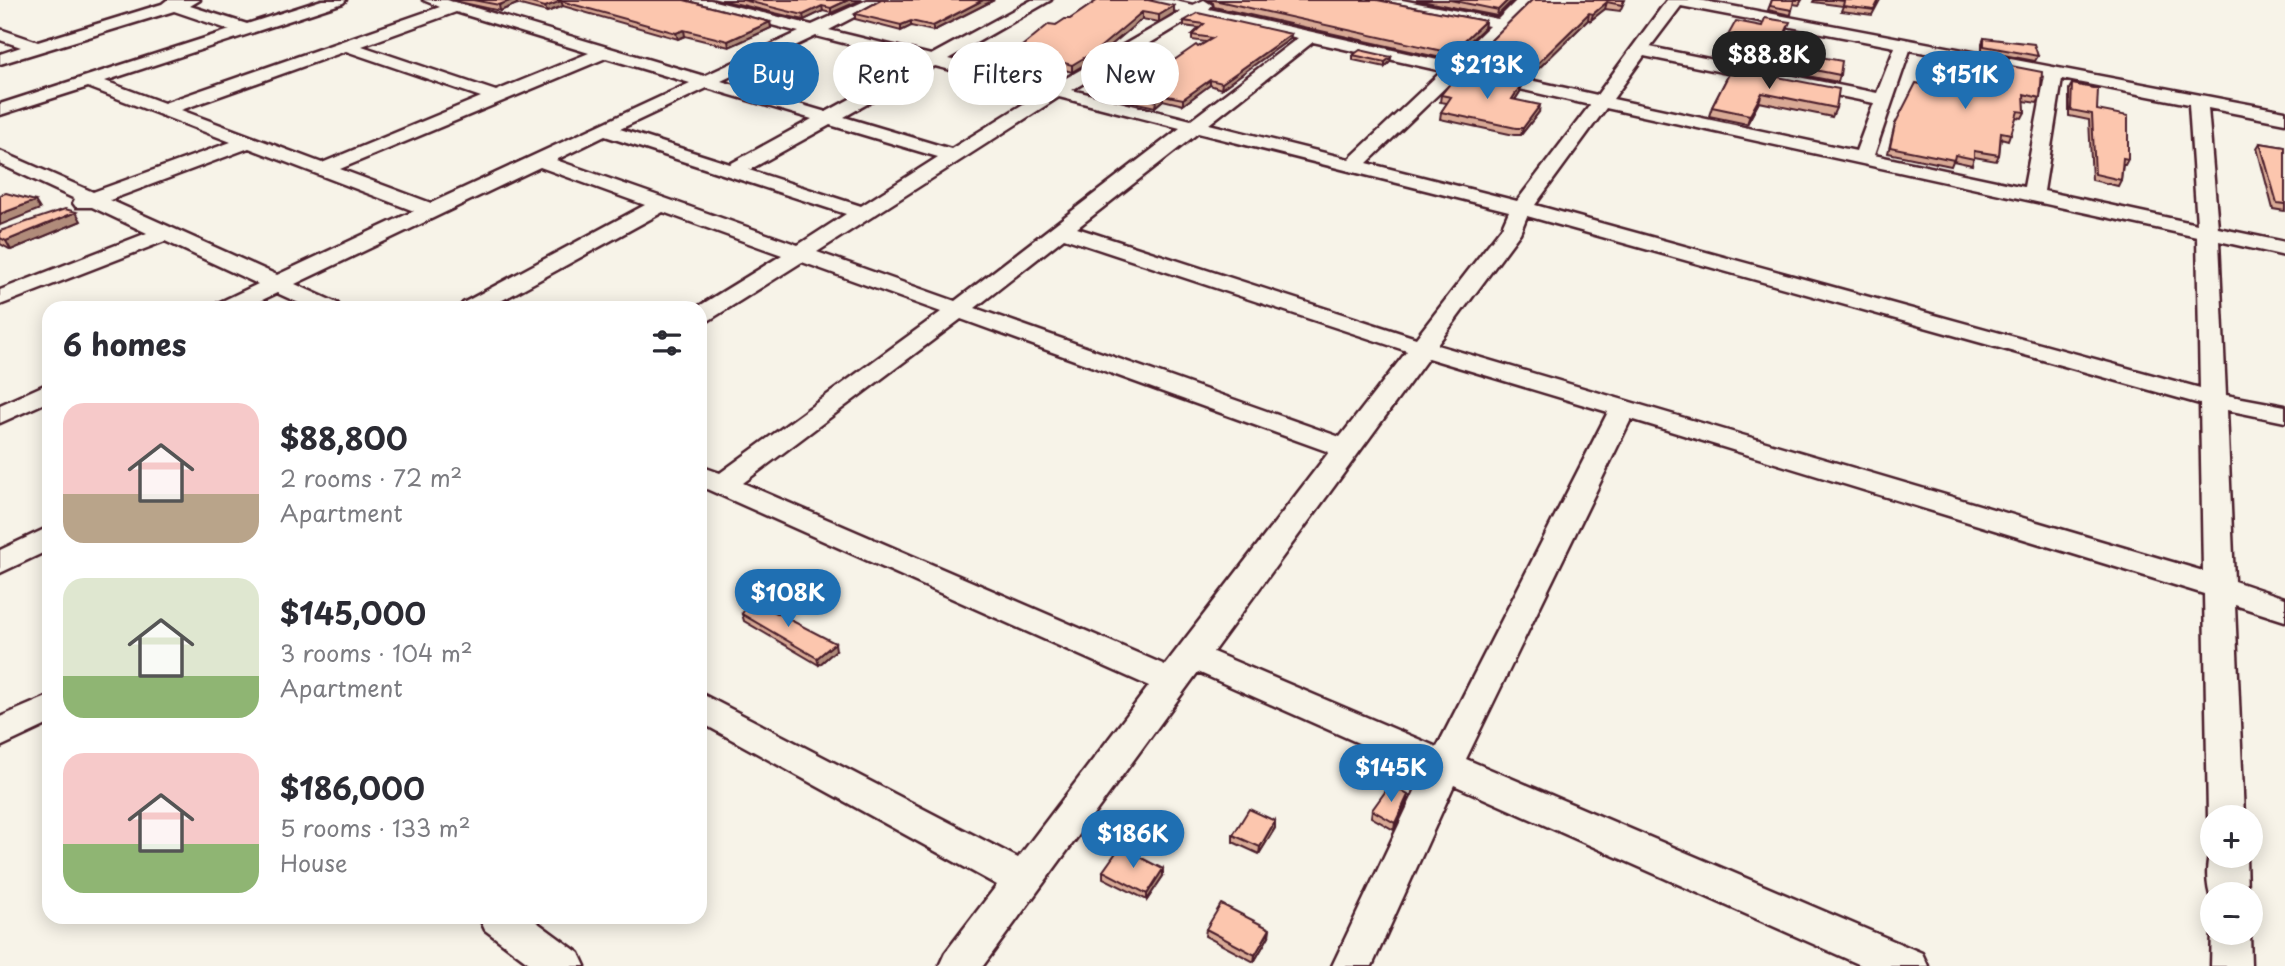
<!DOCTYPE html>
<meta charset="utf-8">
<style>
body{margin:0;font-family:"Playpen Sans",sans-serif;background:#f2f2f3;color:#2b2b33;height:100vh;display:flex;flex-direction:column;font-size:26px;white-space:nowrap}
*{box-sizing:border-box;margin:0}
p{font-size:23px;color:#7c7c81}
.icon{flex:none;width:38px;height:38px;fill:none;stroke:currentColor;stroke-width:2;stroke-linecap:round;stroke-linejoin:round}
.map{position:relative;flex:1;overflow:hidden}
.panel{position:absolute;left:42px;top:301px;width:665px;height:623px;display:flex;flex-direction:column;background:#fff;border-radius:21px;box-shadow:0 4px 18px #0003}
.panel>*{flex:none}
.banner{position:absolute;left:728px;top:42px;width:665px;height:63px;display:flex;gap:14px}
.buttons{position:absolute;left:2200px;top:805px;display:grid;gap:14px}
.buttons a{display:grid;place-items:center;width:63px;height:63px;border-radius:50%;background:#fff;box-shadow:0 4px 18px #0003;font-size:35px}
.price{position:absolute;translate:-50% -60px;padding:0 16px;border-radius:24px;background:#1f6fb2;color:#fff;font-size:23px;line-height:46px;filter:drop-shadow(0 2px 4px #0008)}
.price::after{content:'';position:absolute;left:50%;top:42px;width:21px;height:16px;margin-left:-10px;background:inherit;clip-path:polygon(0 0,100% 0,50% 100%)}
.price.current{background:#222;color:#fff}
ul{padding:0;list-style:none}
li{display:flex;align-items:center;gap:21px;height:175px;padding:0 21px}
li span{display:grid;place-items:center;flex:none;width:196px;height:140px;border-radius:21px;color:#555}
li>.icon{margin-inline-start:auto}
span .icon{width:84px;height:84px;fill:#fffc;stroke-width:1}
li b{font-size:30px}
h2{display:flex;justify-content:space-between;align-items:center;height:84px;padding:0 21px;font-size:30px}
.chip{padding:0 24px;border-radius:32px;background:#fff;box-shadow:0 4px 18px #0003;font-size:24px;line-height:63px}
.chip.current{background:#1f6fb2;color:#fff}
.map>svg:first-child{display:block}
.lines{fill:none;stroke-linecap:round;stroke-linejoin:round}
.street-casing{stroke:#4a1f2b;stroke-width:5}
.street{fill:#f7f3e8;fill-rule:evenodd}
.wall{fill:#d9aa96;stroke:#4a1f2b;stroke-width:2}
.shaded-wall{fill:#b08b7a;stroke:#4a1f2b;stroke-width:2}
.building{fill:#fcc6ae;stroke:#4a1f2b;stroke-width:2}
</style>
<div class="map">
<svg width="2285" height="966" viewBox="0 0 2285 966">
<rect width="100%" height="100%" fill="#f7f3e8"/>
<filter id="ink" filterUnits="userSpaceOnUse"><feTurbulence type="fractalNoise" baseFrequency=".0143" numOctaves="2"/><feDisplacementMap in="SourceGraphic" scale="14" xChannelSelector="R" yChannelSelector="G"/><feConvolveMatrix kernelMatrix="1 2 1 2 8 2 1 2 1" color-interpolation-filters="sRGB"/></filter>
<g filter="url(#ink)">
<g class="lines">
<defs>
<path id="street" d="M167 0H200L190 6 247 24 322 0H346L343 3 105 81 164 103 440 7 423 0H447L462 4 704 76 799 32 686 3 683 0H710L812 25 867 0H887L829 30 931 55 1032 0H1051L948 59 1054 85 1181 12 1145 3 1142 0H1171L1193 5 1204 0 1212 5 1209 9 1451 63 1489 26 1378 5 1370 0H1402L1498 19 1517 0H1534L1467 66 1597 95 1667 0H1699L2285 111V123L2208 108 2218 228 2285 242V256L2219 241 2226 395 2285 406V422L2227 410 2234 581 2285 598V621L2235 605 2244 817H2212V826L2208 817 2204 594 1631 419 1466 759 1922 953 1928 966H1863L1454 785 1372 966H1332L1424 772 1198 672 983 966H939L945 953 997 885 700 722V693L1018 858 1149 686 700 486V466L720 473 941 312 802 262 708 321 700 323V308H696L782 255 663 212 488 308H459L463 303 645 205 540 167 295 284 337 303 341 308H310L277 293 245 308H214L218 303 258 284 165 241 0 305V290L147 233 92 207H76L73 203 75 199 0 164V151L93 192 231 142 88 87 0 115V104L230 30 174 11 0 64V54L21 47 0 40V29L38 42 162 4ZM1681 6 1895 47 1877 93 1650 47ZM456 12 589 53 496 91 362 46ZM1197 15 1298 38 1191 120 1072 90ZM816 36 918 62 826 112 721 81ZM1313 42 1442 71 1349 159 1209 124ZM1910 50 2045 76 2024 187 1874 155ZM346 51 481 97 322 163 181 110ZM1644 56 1874 103 1856 151 1613 99ZM606 58 690 83 431 203 340 169ZM935 66 1041 93 951 149 844 117ZM1458 75 1590 105 1517 201 1367 163ZM2062 79 2189 104 2197 224 2044 191ZM707 88 812 119 730 164 620 129ZM1059 97 1180 128 955 301 817 252ZM1606 108 2197 237 2200 388 1535 205ZM830 125 938 157 861 206 749 170ZM1198 133 1509 211 1502 227 1416 338 1077 228ZM605 136 846 214 798 245 556 160ZM249 148 414 211 277 275 110 200ZM1527 216 2200 404 2203 571 1437 345 1520 233ZM1064 238 1407 351 1340 437 975 308ZM961 319 1329 452 1165 665 743 483ZM1428 358 1608 412 1437 747 1213 652Z
M49 383V401L0 423V405Z
M49 527V550L0 573V550Z
M49 696V724L0 747V717Z
M2212 848V856H2246L2247 894H2212V901C2206 887 2205 862 2212 848Z
M479 917H530L579 953 585 966H533L485 930Z
M2212 929V933H2250L2251 966H2211Z"/>
</defs>
<use href="#street" class="street-casing"/>
<use href="#street" class="street"/>
</g>
<path class="wall" d="M450 0H684L770 22 771 28 729 47 685 36 678 39 563 6 547 12 517 4 500 11Z
M721 0H861L831 13 823 11 804 20Z
M881 0H994L933 31 911 26 901 31 855 19V14Z
M1098 0 1174 13 1159 22 1142 19 1097 57 1072 72 1016 57V51L1056 25 1070 19Z
M1208 0H1377L1485 21 1484 28 1450 60 1214 7 1213 3Z
M1416 0H1513L1497 16Z
M1532 0H1625L1620 11 1605 9 1591 20H1588L1530 77 1472 64 1473 58Z
M1772 0H1802L1799 5 1793 4 1791 15 1768 10Z
M1814 0H1880L1872 15 1841 11 1843 6 1813 2Z
M1184 21 1291 34 1290 39 1221 89 1210 85 1183 105 1163 100 1155 107 1124 100V95L1206 42 1192 40V35L1199 28 1184 26Z
M1788 29 1779 49 1840 75 1838 82 1721 59 1726 39Z
M1984 38 2038 56 2035 61 1982 51V43Z
M1353 55 1391 57 1390 62 1385 67 1353 60Z
M1985 61 2040 98 2037 103 2024 101 2025 112 2022 118 2016 117 2008 140 2001 138 1999 155 1996 161 1974 157 1972 165 1953 161 1951 166 1888 153 1895 124 1983 69Z
M1732 68 1836 108 1832 117 1759 102 1747 124 1709 116 1712 107Z
M2072 84 2097 110 2128 159 2125 165H2123L2121 180 2118 186 2092 180 2089 120 2069 116V89Z
M1521 85 1520 92 1515 100 1539 112 1521 135H1514L1440 119 1441 112 1447 103 1440 102 1441 95Z
M2260 143 2285 147V211L2273 209 2257 148Z
M81 221 11 250 0 244V231Z
M742 614 836 650 819 665 744 621Z
M1407 802 1394 830 1371 817 1372 810Z
M1275 821V828L1259 854 1233 842V835Z
M1103 871 1163 876 1147 900 1103 878Z
M1206 929 1269 936 1254 962 1205 936Z"/>
<path class="shaded-wall" d="M512 0H516L517 4 500 11 499 5Z
M848 0H861L831 13V8Z
M983 0H994L933 31V26Z
M1508 0H1513L1497 16 1498 10Z
M561 1 563 6 547 12 545 7Z
M1607 2 1605 9 1591 20 1593 14Z
M822 6 823 11 804 20 803 15Z
M1174 6V13L1159 22V15Z
M1142 12V19L1097 57 1072 72V65Z
M1589 13 1588 20 1530 77 1531 70Z
M911 21V26L901 31V25Z
M1485 21 1484 28 1450 60 1451 53Z
M770 22 771 28 729 47 728 41Z
M684 30 685 36 678 39 676 33Z
M1291 34 1290 39 1221 89 1222 83Z
M1391 57 1390 62 1385 67V62Z
M1210 80V85L1183 105V99Z
M1521 85 1520 92 1511 106 1512 99Z
M1762 93 1759 102 1747 124 1750 115Z
M1163 95V100L1155 107 1156 101Z
M1540 105 1539 112 1521 135 1523 128Z
M35 201 40 209 0 225V214Z
M76 212 81 221 11 250 6 241Z
M835 643 836 650 819 665 817 658Z
M1408 795 1407 802 1394 830 1395 823Z
M1275 821V828L1259 854 1260 847Z
M1163 869V876L1147 900V894Z
M1270 929 1269 936 1254 962 1255 955Z"/>
<path class="building" d="M473 0H512L499 5Z
M521 0H684L770 22 728 41 684 30 676 33 561 1 545 7Z
M743 0H848L831 8 822 6 803 15Z
M881 0H983L933 26 911 21 901 25 855 14Z
M1098 0H1148L1174 6 1159 15 1142 12 1097 50 1072 65 1016 51 1049 24 1056 25 1065 19H1070Z
M1214 0H1377L1485 21 1451 53Z
M1450 0H1508L1498 10Z
M1532 0H1624L1622 5 1607 2 1593 14 1589 13 1531 70 1473 58Z
M1772 0H1794L1792 10 1770 6Z
M1835 0H1879L1874 10 1843 6 1844 1Z
M1198 13 1291 34 1222 83 1210 80 1183 99 1163 95 1156 101 1124 95 1196 45 1198 47 1213 38 1192 35 1204 24 1184 21Z
M1765 18 1790 22 1778 49 1842 61 1840 75 1723 52 1726 39 1736 21 1762 26Z
M1984 38 2034 44 2038 56 1984 46Z
M1360 50 1391 57 1385 62 1353 55Z
M1985 61 2042 72 2040 98 2024 94 2025 112 2018 111 2011 134 2001 132 1999 155 1974 151V159L1955 155 1954 160 1890 147 1895 124 1916 83 1939 88 1949 63 1985 69Z
M1732 68 1839 89 1836 108 1762 93 1750 115 1712 107Z
M1460 71 1521 85 1512 99 1540 105 1523 128H1516L1441 112 1451 97 1441 95Z
M2072 84 2098 89 2097 110 2128 116V159L2123 158 2121 180 2095 174 2092 114 2071 110Z
M2260 143 2285 147V204L2277 203Z
M6 193 35 201 0 214V195Z
M65 209 76 212 6 241 0 238V231Z
M750 599 835 643 817 658 742 614Z
M1390 785 1408 795 1395 823 1372 810Z
M1249 809 1275 821 1260 847 1233 835Z
M1120 847 1163 869 1147 894 1103 871Z
M1221 904 1270 929 1255 955 1206 929Z"/>
</g>
</svg>
<div class="buttons">
<a>+</a>
<a>−</a>
</div>
<b class="price current" style="left:1769px;top:91px">$88.8K</b>
<b class="price" style="left:1487px;top:101px">$213K</b>
<b class="price" style="left:1965px;top:111px">$151K</b>
<b class="price" style="left:788px;top:629px">$108K</b>
<b class="price" style="left:1391px;top:804px">$145K</b>
<b class="price" style="left:1133px;top:870px">$186K</b>
<div class="banner">
<a class="chip current">Buy</a>
<a class="chip">Rent</a>
<a class="chip">Filters</a>
<a class="chip">New</a>
</div>
<section class="panel">
<h2>6 homes<svg class="icon" aria-label="filters" viewBox="0 0 24 24"><path d="M4 7h16M4 17h16"/><circle cx="9" cy="7" r="2"/><circle cx="15" cy="17" r="2"/></svg></h2>
<ul>
<li><span style="background:linear-gradient(#f6c9c9 65%,#b9a48a 0)"><svg class="icon" aria-label="home" viewBox="0 0 24 24"><path d="M3 11l9-7 9 7M6 9v11h12V9"/></svg></span><div><b>$88,800</b><p>2 rooms · 72 m²</p><p>Apartment</p></div></li>
<li><span style="background:linear-gradient(#dfe7d0 70%,#8fb573 0)"><svg class="icon" aria-label="home" viewBox="0 0 24 24"><path d="M3 11l9-7 9 7M6 9v11h12V9"/></svg></span><div><b>$145,000</b><p>3 rooms · 104 m²</p><p>Apartment</p></div></li>
<li><span style="background:linear-gradient(#f6c9c9 65%,#8fb573 0)"><svg class="icon" aria-label="home" viewBox="0 0 24 24"><path d="M3 11l9-7 9 7M6 9v11h12V9"/></svg></span><div><b>$186,000</b><p>5 rooms · 133 m²</p><p>House</p></div></li>
</ul>
</section>
</div>
